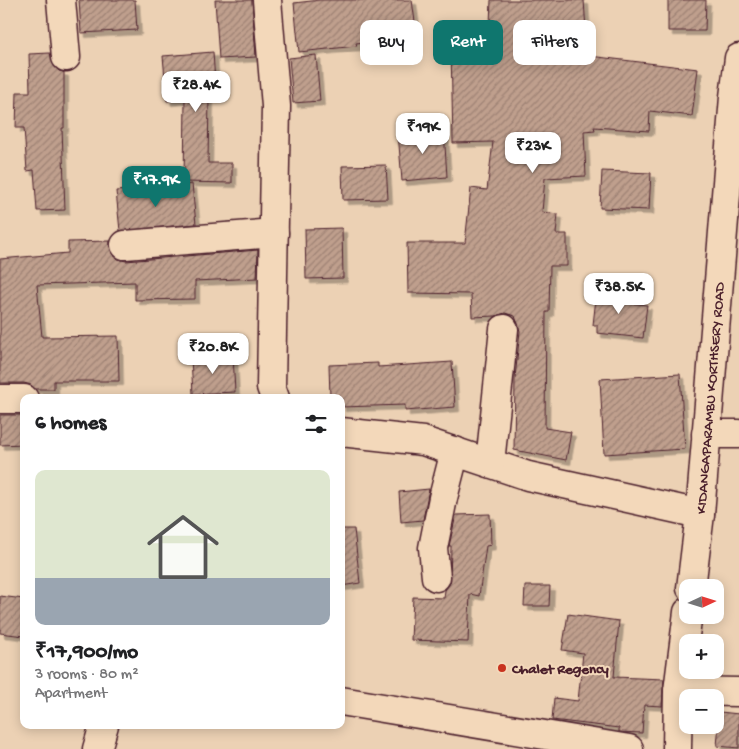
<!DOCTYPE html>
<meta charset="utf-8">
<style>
body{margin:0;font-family:"Gochi Hand",sans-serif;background:#f6f6f6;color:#202124;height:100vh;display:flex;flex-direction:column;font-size:19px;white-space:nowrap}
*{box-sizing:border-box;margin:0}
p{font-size:16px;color:#757577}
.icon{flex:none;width:28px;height:28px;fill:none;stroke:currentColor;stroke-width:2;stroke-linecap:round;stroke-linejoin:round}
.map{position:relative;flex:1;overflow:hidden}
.sheet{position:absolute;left:20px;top:394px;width:325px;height:335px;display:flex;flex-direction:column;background:#fff;border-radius:10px;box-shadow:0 2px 12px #0003}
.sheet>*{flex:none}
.hud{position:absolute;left:360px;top:20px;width:304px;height:45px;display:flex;gap:10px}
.needle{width:32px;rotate:86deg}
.tools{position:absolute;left:679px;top:579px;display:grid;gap:10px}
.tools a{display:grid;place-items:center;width:45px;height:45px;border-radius:10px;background:#fff;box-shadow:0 2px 12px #0003;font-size:25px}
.price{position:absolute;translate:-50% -42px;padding:0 11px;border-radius:10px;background:#fff;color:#222;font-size:16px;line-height:32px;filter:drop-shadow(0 1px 2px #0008)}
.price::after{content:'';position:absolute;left:50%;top:30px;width:15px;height:11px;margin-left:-8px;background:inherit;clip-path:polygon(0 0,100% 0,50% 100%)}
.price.selected{background:#0f766e;color:#fff}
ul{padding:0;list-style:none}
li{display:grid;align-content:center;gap:10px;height:265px;padding:0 15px}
li span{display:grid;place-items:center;height:155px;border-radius:10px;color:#555}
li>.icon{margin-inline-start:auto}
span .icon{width:90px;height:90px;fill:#fffc;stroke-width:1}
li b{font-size:21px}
h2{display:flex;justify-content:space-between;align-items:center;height:60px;padding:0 15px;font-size:21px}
.pill{padding:0 18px;border-radius:10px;background:#fff;box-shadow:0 2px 12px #0003;font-size:18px;line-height:45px}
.pill.selected{background:#0f766e;color:#fff}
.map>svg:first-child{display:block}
.building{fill:url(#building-hatch);stroke:#4a1f2b;filter:url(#shadow)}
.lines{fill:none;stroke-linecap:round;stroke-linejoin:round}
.minor-casing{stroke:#4a1f2b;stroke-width:31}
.minor{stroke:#f3d8ba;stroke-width:28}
.poi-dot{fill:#c8321e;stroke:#f3d8ba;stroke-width:2}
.labels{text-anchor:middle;stroke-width:4;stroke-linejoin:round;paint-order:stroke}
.street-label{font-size:15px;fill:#4a1f2b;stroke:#f3d8ba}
.poi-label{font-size:15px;font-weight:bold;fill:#4a1f2b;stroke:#f3d8ba;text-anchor:start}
</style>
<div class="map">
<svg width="739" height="749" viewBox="0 0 739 749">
<defs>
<pattern id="building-hatch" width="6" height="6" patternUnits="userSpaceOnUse" patternTransform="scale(1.25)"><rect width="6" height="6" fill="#bf9f8d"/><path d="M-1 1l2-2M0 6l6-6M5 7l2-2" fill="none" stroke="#9d8173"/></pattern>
<filter id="shadow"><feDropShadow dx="4.5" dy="4.5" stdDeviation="0" flood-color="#0004"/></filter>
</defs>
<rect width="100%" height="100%" fill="#ecd1b4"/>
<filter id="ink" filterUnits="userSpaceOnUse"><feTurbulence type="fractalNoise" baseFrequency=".02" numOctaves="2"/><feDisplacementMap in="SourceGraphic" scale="10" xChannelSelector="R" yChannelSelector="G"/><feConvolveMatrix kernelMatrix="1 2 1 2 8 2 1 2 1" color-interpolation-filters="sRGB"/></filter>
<g filter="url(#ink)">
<path class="building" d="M79 0H135L137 30 81 33Z
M215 0H252L256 57 219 59Z
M320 0H412L417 36 356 43 357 46 299 52 294 3Z
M491 0H584L586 30 558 29 556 52 698 69 692 116 650 111 649 131 594 127 595 130 584 131 586 176 545 178 542 212 558 214 556 234H567V266H550L549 312H546L545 428 571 432 566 460 514 450 515 378 520 331 515 316 505 313 496 316 472 317 471 294 408 293 407 243H465L471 188 487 190 493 142 453 143 451 48H489Z
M668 0H706L705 31H668Z
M213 52 216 97H209L208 163H232V183L184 182 185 99 167 101 163 56Z
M50 53 54 66 59 71 64 72V128H62L65 210 37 211 34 170 27 171 24 128H16L17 92H30L29 54Z
M316 55 320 101 293 103 289 58Z
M444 130 447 177 402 181 398 133Z
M386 165 388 199 343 200 342 166Z
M602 171 651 173 649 210 600 208Z
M192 184 196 224 120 231 116 191Z
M342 228 343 278 306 279 305 229Z
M110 241V247L112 254 118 259 126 261 258 250 257 278 195 281V299L135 300V282L37 285 42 337 118 336 119 381H54V389H35L31 385 24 383H0V259L68 253V242Z
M597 289 630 292 628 303 647 305 643 338 597 333V325H593Z
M233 355 235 392 193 394 191 358Z
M452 362 455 407 405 411V405L341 407V398H330L329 365 378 363V367Z
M680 374 685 449 604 454 600 379Z
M0 415H24V444L0 445Z
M429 489 423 520 401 522 399 492Z
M490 514 491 545 486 546 479 596 470 594 468 642 411 640 413 597 444 598 445 590 450 583 451 546H449L456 515Z
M341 529H354L360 583 341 586Z
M525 586H550L549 606H524Z
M0 596 24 599V636L0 633Z
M568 614 619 621 614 677 664 679 662 706 644 705 642 733 619 732V728L552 720 554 698 578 701 583 653 562 650Z
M720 712 739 714V748L717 746Z"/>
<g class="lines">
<defs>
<g id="minor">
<path d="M61 0 66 57"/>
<path d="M267 0 276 106 271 387 275 398"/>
<path d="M125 245 274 233"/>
<path d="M0 399H24"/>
<path d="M341 432 423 441 528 476 700 514"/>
<path d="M706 434H739"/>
<path d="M490 463 504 329"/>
<path d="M436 577 433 548 443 498 455 451"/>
<path id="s1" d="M691 588 700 514 734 97 739 58"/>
<path d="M678 691 739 692"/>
<path d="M341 701 629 749"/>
<path d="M97 749 104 725"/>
<path d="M677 749 678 691 688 612"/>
</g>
</defs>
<use href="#minor" class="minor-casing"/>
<use href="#minor" class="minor"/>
</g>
</g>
<circle class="poi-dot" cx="502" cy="668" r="5"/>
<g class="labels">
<g class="street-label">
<text dy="5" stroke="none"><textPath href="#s1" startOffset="191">KIDANGAPARAMBU KORTHSERY ROAD</textPath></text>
</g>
<g class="poi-label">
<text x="512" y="673">Chalet Regency</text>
</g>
</g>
</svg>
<div class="tools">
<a><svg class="needle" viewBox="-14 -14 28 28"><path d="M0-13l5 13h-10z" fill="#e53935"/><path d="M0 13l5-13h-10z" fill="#757577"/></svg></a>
<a>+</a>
<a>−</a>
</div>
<b class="price" style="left:196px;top:113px">₹28.4K</b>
<b class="price" style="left:423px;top:155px">₹19K</b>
<b class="price" style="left:533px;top:174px">₹23K</b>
<b class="price selected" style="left:156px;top:208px">₹17.9K</b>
<b class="price" style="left:619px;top:315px">₹38.5K</b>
<b class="price" style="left:213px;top:375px">₹20.8K</b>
<div class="hud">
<a class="pill">Buy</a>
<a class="pill selected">Rent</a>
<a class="pill">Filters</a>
</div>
<section class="sheet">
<h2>6 homes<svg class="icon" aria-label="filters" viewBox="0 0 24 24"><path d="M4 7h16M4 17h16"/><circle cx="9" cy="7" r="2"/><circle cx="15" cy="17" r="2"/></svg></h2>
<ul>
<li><span style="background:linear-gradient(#dfe7d0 70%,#9aa5b1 0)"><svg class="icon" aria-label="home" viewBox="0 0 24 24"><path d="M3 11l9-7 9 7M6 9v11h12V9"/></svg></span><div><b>₹17,900/mo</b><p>3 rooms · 80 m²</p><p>Apartment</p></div></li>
</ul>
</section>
</div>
